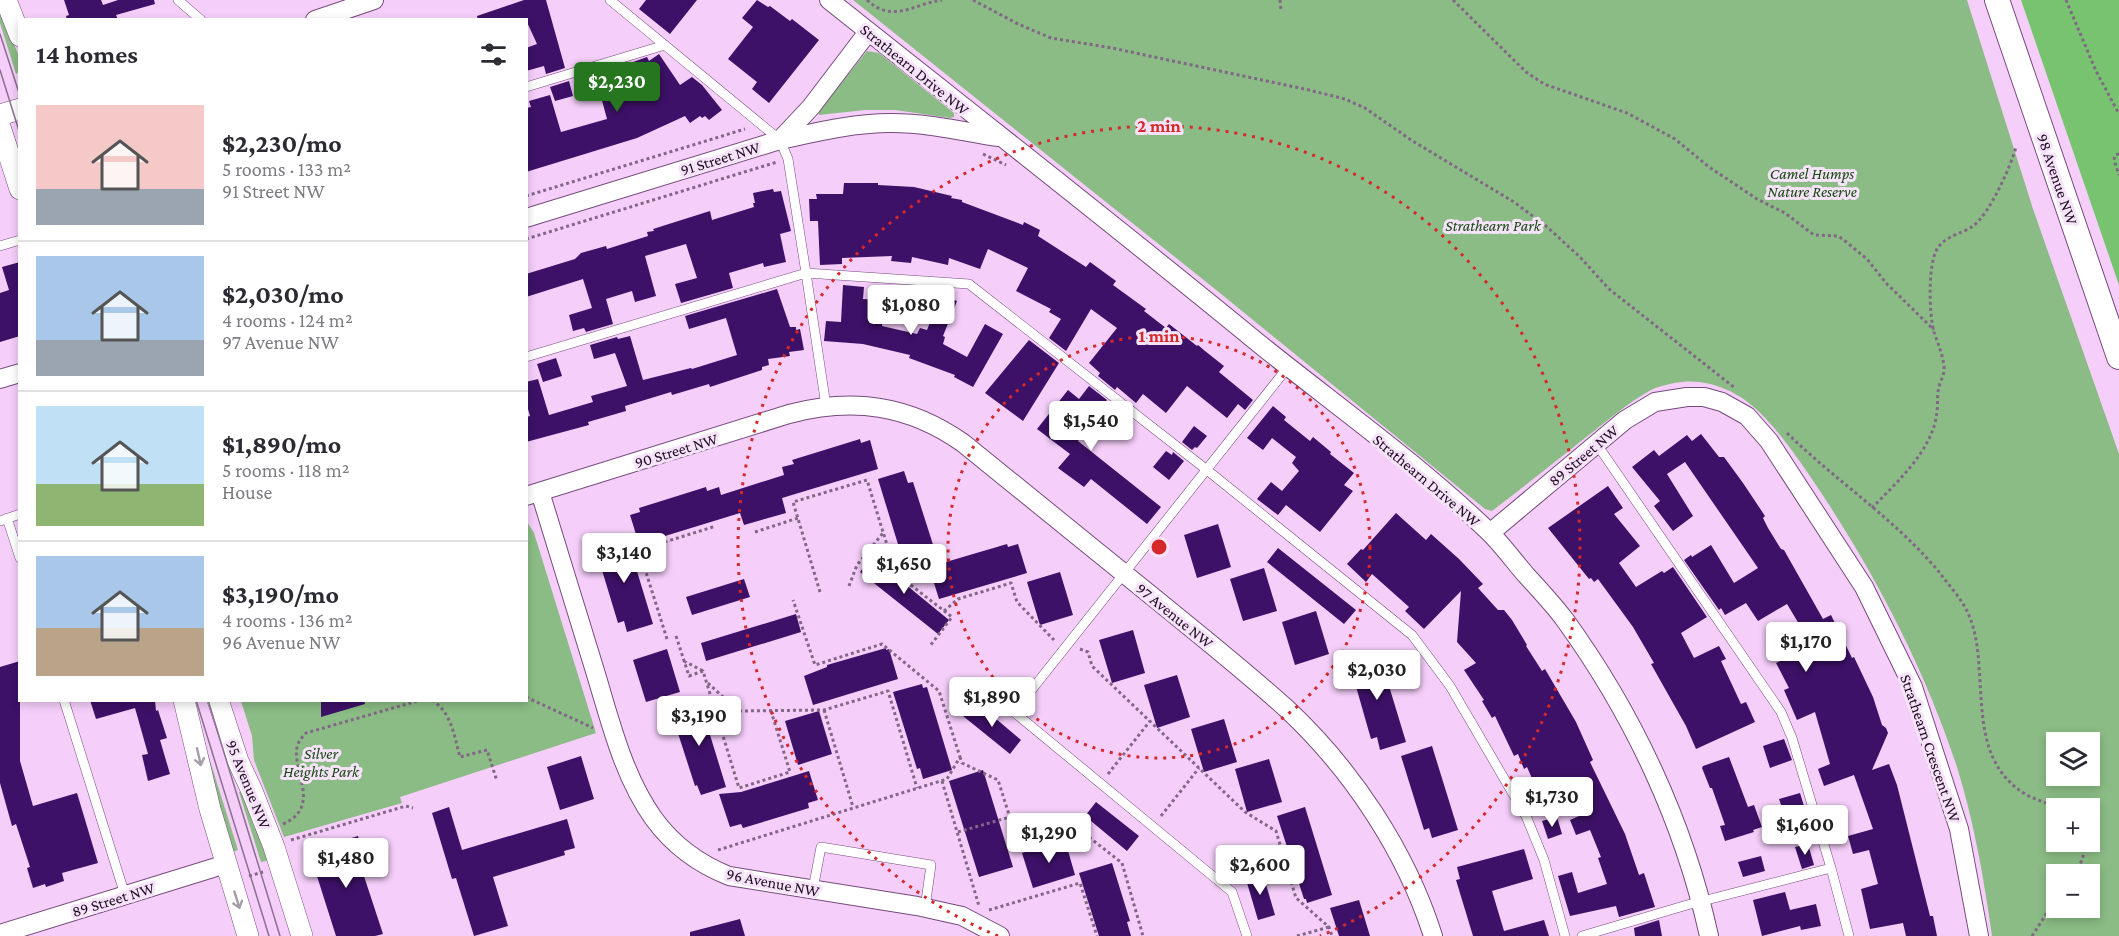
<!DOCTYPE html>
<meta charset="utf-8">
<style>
body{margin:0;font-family:"Crimson Pro",serif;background:#f2f2f3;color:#2b2b33;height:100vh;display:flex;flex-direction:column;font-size:22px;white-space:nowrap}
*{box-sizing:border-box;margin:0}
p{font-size:20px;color:#7c7c81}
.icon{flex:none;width:33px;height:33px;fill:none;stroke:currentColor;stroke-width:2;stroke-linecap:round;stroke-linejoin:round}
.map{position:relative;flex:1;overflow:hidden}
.sheet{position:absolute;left:18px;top:18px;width:510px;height:684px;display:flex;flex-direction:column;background:#fff;border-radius:0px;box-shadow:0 3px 9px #0003}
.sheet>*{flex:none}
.controls{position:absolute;left:2046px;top:732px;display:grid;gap:12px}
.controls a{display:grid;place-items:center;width:54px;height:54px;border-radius:0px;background:#fff;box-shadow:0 3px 9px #0003;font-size:30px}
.price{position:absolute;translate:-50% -51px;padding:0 14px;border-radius:6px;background:#fff;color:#222;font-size:20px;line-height:39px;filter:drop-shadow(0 2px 3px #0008)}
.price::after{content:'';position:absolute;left:50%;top:36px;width:18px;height:14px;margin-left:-9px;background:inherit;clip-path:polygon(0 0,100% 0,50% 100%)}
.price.active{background:#26761f;color:#fff}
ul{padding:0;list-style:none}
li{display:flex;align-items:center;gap:18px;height:150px;padding:0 18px}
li+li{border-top:2px solid #e1e1e2}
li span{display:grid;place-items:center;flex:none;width:168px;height:120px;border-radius:0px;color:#555}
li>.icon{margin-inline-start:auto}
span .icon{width:72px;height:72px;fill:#fffc;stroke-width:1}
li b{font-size:26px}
h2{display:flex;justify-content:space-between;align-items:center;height:72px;padding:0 18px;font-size:26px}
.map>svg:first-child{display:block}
.green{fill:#8bbc85;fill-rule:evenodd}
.forest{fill:#77c36f}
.building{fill:#3d1167}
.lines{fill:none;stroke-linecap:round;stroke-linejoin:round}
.service-casing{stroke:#764b7d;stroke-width:10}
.minor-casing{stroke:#764b7d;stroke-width:20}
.tertiary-casing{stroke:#764b7d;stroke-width:22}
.secondary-casing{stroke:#764b7d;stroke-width:26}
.path{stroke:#826786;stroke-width:3;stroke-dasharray:3 3;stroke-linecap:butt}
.service{stroke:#fff;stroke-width:9}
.minor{stroke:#fff;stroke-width:18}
.tertiary{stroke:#fff;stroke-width:21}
.secondary{stroke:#fff;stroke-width:24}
.tram{stroke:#8b6f8f;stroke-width:1.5}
.oneway{stroke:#a59ea6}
.ring{fill:none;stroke:#d62828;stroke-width:3;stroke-dasharray:3 6}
.labels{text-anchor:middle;stroke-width:6;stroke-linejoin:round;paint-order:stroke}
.street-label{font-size:16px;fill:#1d0c20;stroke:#f6e3f9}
.park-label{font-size:16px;font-style:italic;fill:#154810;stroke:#f6e3f9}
.centre{fill:#d62828;stroke:#f6e3f9;stroke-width:3}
.ring-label{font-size:18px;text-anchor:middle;font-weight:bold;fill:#d62828;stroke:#f6e3f9;stroke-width:6;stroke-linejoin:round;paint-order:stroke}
</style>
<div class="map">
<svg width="2119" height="936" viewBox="0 0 2119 936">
<rect width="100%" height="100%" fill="#f5cefa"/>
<path class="green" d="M853 0H1967L2033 209 2119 454V936H1992C1984 879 1974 822 1957 767 1925 670 1877 577 1820 491 1801 463 1781 432 1756 409 1737 391 1708 379 1682 382 1672 383 1659 386 1651 390 1627 403 1606 422 1585 438 1554 463 1523 487 1492 511L1485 509 1215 289ZM2056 742H2090V776H2056ZM2056 808H2090V842H2056ZM2056 874H2090V908H2056Z
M2 15 18 54 19 72 16 74 0 23V16Z
M867 51 879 53 954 113V117L950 118 895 110H865L819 115V111Z
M527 522 534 533 596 733 400 797 402 803 284 837 254 760 252 736 241 701 526 700Z
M207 751 238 850 230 853 204 752Z
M244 791 270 860 261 862 239 792Z"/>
<path class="forest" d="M2021 0H2119V285Z"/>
<path class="building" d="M64 0H101L103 5 118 0H154L155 4 116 15 118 20H67L66 16 69 15Z
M524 0H546L565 68 546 74 544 66 526 71V48L537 44 526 20H478L477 16Z
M646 0H697L670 34 639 9Z
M757 0 768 7 770 6 790 21 792 19 819 40 769 103 752 89 757 82 728 59 753 27 742 18Z
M659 54 680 85 692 77 702 85 722 110 709 120 705 116 702 118 700 116 690 123 685 116 637 138 526 172V108L531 107 529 101 550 95 561 132 607 119 597 82 624 74 622 66 647 57 649 61Z
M569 81 573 96 555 101 550 87Z
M844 183H878V185L914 187 952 196 951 198 962 200V202L1023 225 1024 222 1040 230 1038 236 1086 267 1090 262 1116 281 1113 285 1146 309 1144 311 1166 328 1169 324 1197 346 1198 345 1205 351 1224 366 1219 372 1253 400 1245 410 1238 404 1227 418 1187 386 1166 413 1143 394 1136 403 1117 387 1115 390 1098 376 1100 373 1089 363 1117 328 1091 309 1066 351 1049 338 1061 319 1049 312 1051 309 1016 291 1028 268 988 249 980 269 949 258 948 265 912 257 911 263 891 261 892 256 842 258V264L820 265 818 221H810L809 199H817L816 194H843Z
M773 189 774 192 781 191 791 231 780 234 786 262 764 267 763 263 729 273 733 288 681 303 675 284 697 278 686 244 645 256 656 296 635 302 632 291 606 299 613 324 586 332 584 328 573 331 569 315 592 308 583 279 526 297V274L575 259 581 253 606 246 607 249 648 236 647 232 654 231 653 229 710 211 712 220 754 207 753 203H755L753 193Z
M20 262V336L0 342V293L9 290 2 267Z
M843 285 864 287 863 299 884 300 882 326 917 334 920 328 927 330 941 295 957 301 943 336 945 337 943 344 967 357 985 324 1003 334 973 387 954 377 955 375 909 358 910 355 863 344 824 341 826 321 841 322Z
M777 289 790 327H796V330L800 329 804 350 789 352 790 356 768 359 769 365 762 367V370L710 387 709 384 672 395 671 392 625 406 626 411 588 422 589 425 526 442V417L530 416 526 402V382L538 379 549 415 593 402 591 396 627 386 615 353 594 359 590 345 617 337 618 339 630 336 643 380 691 368 692 369 737 355 726 318 689 329 685 316Z
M1029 340 1059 363 1023 421 985 393Z
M556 358 562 376 543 382 537 364Z
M1089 386 1107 400 1098 410 1101 412 1078 441 1161 507 1147 524 1091 479 1084 487 1058 468 1070 454 1037 429 1068 390 1079 399Z
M1273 406 1286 417 1284 420 1310 441 1313 437 1331 452 1330 454 1354 473 1344 485 1353 491 1320 532 1286 505 1278 515 1257 499 1271 482 1282 491 1299 471 1292 463 1296 457 1272 438 1263 450 1247 438Z
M1194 426 1207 436 1197 448 1195 447 1192 450 1182 442Z
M1701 434 1719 457H1724L1743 483 1765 516 1763 518 1768 528 1781 549 1784 550 1823 619 1831 615 1852 658 1854 657 1873 697 1882 725 1886 728 1888 733 1872 770 1889 764 1897 785 1930 916H1933L1937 936H1906L1903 923 1870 929 1861 889 1878 884 1869 850 1853 854 1848 836 1873 829 1854 775 1824 786 1818 769 1830 764 1815 712 1797 720 1784 690 1789 688 1776 663 1801 650 1793 633 1802 629 1787 604 1758 621 1746 603 1725 615 1721 608 1719 610 1684 560 1691 555 1692 557 1711 545 1734 583 1758 568 1685 462 1667 474 1693 516 1673 531 1654 506 1660 501 1632 467 1654 450 1659 456 1687 435 1692 441Z
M860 439 861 443 870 440 878 469 782 498 786 513 744 525 740 513 639 544 630 515 640 512 639 508 706 487 707 491 719 487 721 495 784 475 782 467 794 464 792 460Z
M1166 451 1172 455 1173 452 1184 461 1169 480 1153 467Z
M904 471 908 483 913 482 937 557 905 567 878 479Z
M1608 486 1623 508 1614 514 1640 546 1619 563 1636 587 1662 571 1664 573 1673 567 1707 617 1681 633 1694 658 1719 646 1726 659 1721 661 1741 704 1746 702 1755 722 1696 749 1686 726 1651 664 1654 663 1633 627 1598 579 1594 582 1591 578 1589 579 1548 528Z
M1396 513 1426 540 1431 534 1459 559 1483 584 1478 588 1498 610H1504L1512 620 1527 645 1526 646 1542 671 1545 669 1576 722 1593 760 1590 762 1625 834 1639 875 1644 873 1655 907 1619 917 1616 906 1570 916 1558 876 1572 872 1578 893 1607 884 1598 858 1601 857 1590 830 1576 835 1570 820 1588 812 1575 785 1541 799 1527 767 1524 769 1518 754 1514 756 1495 716 1492 718 1482 701 1484 700 1464 670 1476 663 1457 642 1461 591 1424 629 1405 611 1409 607 1372 574 1366 582 1347 564 1361 549 1363 550Z
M1218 524 1231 567 1197 578 1184 535Z
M626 535 653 624 627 632 624 621 618 623 598 557 603 555 599 543Z
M1007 544 1008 547 1018 544 1027 573 939 599 929 567Z
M1278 548 1356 610 1344 624 1267 562Z
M872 557 949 620 938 634 860 572Z
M1264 568 1277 611 1243 621 1230 579Z
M1060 572 1073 615 1040 625 1027 582Z
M744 579 750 597 692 615 686 597Z
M1316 611 1329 654 1295 665 1282 622Z
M796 614 801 632 706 661 701 643Z
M1133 630 1145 673 1112 683 1099 640Z
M886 648V650L889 649 898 679 813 705 804 676 827 667V665Z
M667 649 680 692 646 702 633 660Z
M1379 653 1406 742 1380 750 1377 737 1371 739 1349 662Z
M20 661V761L33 806 77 793 98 863 62 873 64 881 46 887 45 884 33 888 27 868 30 867 16 824 12 826 0 783V667Z
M1177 675 1190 717 1157 728 1144 685Z
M922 684 923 688 927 687 952 770 923 779 920 768 917 769 893 692Z
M699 699 726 787 701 795 697 785 695 786 674 721 677 720 674 707Z
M90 700H155L156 711 158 710 167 738 160 740 170 774 148 781 142 755 148 754 135 708 96 719Z
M321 700H364L365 704 321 717Z
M975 701 1021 740 1010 754 963 716Z
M819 711 832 754 798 765 785 721Z
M1224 719 1237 762 1204 772 1191 729Z
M1784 739 1792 760 1770 768 1763 746Z
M1432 746 1458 830 1432 838 1429 828 1424 830 1401 756Z
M581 756 594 799 560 810 547 767Z
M1729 757 1748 807 1754 805 1762 827 1753 830 1754 832 1725 841 1720 826 1725 825 1712 788H1710L1702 768 1703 766Z
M1269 759 1282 802 1247 812 1235 769Z
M983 770 1013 867 979 877 949 781Z
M809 771 818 800 808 803 809 808 743 828 741 824 730 827 719 794 741 792Z
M1800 793 1807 816 1787 822 1779 799Z
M1096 802 1139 836 1127 851 1085 816Z
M449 807 462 850 567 819 575 848 564 851 565 855 493 877 508 926 474 936 456 878 452 879 432 813Z
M1305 807 1332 895 1307 903 1306 899H1304L1277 816Z
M1557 817 1562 834 1548 839 1542 821Z
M358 836 366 862 360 864 383 934 375 936H336L309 851Z
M1065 840 1075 875 1033 888 1022 853Z
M1808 844 1814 865 1802 869 1795 847Z
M1524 849 1533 879 1492 891 1504 931 1544 920 1549 936H1473L1456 880 1460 879 1457 867Z
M1761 856 1765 871 1743 877 1738 862Z
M1112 863 1130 921 1127 922 1131 936H1099L1079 873Z
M1262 871 1275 915 1258 920 1245 876Z
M1785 892 1790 910 1816 904 1821 926 1801 930 1800 926 1762 936 1753 900Z
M1359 900 1370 936H1339L1330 908Z
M740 919 745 936H690V932Z
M1659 920 1662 936H1635L1634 928Z"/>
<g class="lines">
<defs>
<path id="service" d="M178 0 201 20
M610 0 780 140 788 159 806 273 969 284 1207 470 1412 635 1450 686 1526 816 1544 860 1565 936
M526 87 665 45
M0 246 20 240
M526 357 806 273 826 406
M1596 443 1781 712 1792 738 1831 868
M7 518 20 558
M0 521 20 514
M64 700 125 895
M813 889 821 847 931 865 925 908
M1247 936 1232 892 1014 712 1288 367
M1582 936 1687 905 1831 868 1849 936"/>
<path id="minor" d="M829 0C972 114 1116 226 1257 342 1334 404 1416 462 1487 530 1501 543 1513 560 1526 575 1539 589 1553 604 1565 620 1633 714 1684 822 1709 936
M315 20 374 0
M780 140C816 132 853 123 891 123 927 123 962 131 997 137
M526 218 780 140 811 107 868 32
M0 379 20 373
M540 492C558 552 577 611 595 671 610 720 623 776 654 819 673 845 699 864 729 876L917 906 962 916 1000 936
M526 496 789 414C853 397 909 405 963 443 1028 496 1093 548 1158 601 1201 636 1245 671 1287 709 1352 770 1406 851 1433 936
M1490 533 1625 420 1655 402 1687 397H1704L1722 402 1747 416 1769 441 1864 587 1913 687 1959 829 1979 936
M0 934 226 864"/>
<path id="tertiary" d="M6 0 20 36
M0 115 20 109
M0 127 20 189
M184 700 210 809 248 936
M218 700 238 761 252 791 274 847 302 936"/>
<path id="secondary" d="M1997 0 2119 357"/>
</defs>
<use href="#service" class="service-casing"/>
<use href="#minor" class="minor-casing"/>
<use href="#tertiary" class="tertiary-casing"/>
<use href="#secondary" class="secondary-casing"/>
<path class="path" d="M867 0C893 24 913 4 942 0
M973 0 1018 24 1051 38 1112 48 1309 90 1345 99 1365 108 1411 140 1514 202 1546 226 1580 257 1609 289 1735 388
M1280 0 1281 11
M1453 0 1526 72 1544 84 1627 113 1675 139 1709 167 1757 199 1785 213 1814 235 1838 236 1845 241 1867 259 1886 283 1934 330
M2066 0 2096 71 2119 114
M983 154 1006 165
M2119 154 2115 155 2114 160 2119 175
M526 196 745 129
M526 239 777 162
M1787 433C1836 481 1895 519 1939 572 1948 584 1959 596 1966 609 1975 626 1978 648 1979 667 1983 715 1979 765 2025 794 2036 800 2048 803 2059 808
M1872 508C1897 482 1934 449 1937 411 1938 405 1937 399 1938 393 1938 384 1945 376 1944 367 1943 355 1938 344 1934 332 1929 314 1928 268 1936 251 1943 236 1962 234 1973 226 1989 215 2011 166 2016 147
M755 532 798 518
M868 552 952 617 930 646
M849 586 857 565 883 533
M820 592 793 502 867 480 896 574
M944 611 958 599 1011 583 1017 602 1054 640
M676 636 689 676 703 671 739 788 790 772 771 711
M667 639 639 550 716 526
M1080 649 1088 652 1092 666 1245 812 1276 831 1296 898 1329 927 1332 936
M684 661 703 671
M708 683 738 711 824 710 888 691 917 788
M526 697 593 728
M432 700C452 713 454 736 460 757L487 750 497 781
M824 710 853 807
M960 757 962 763 998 780 1019 846 1076 827 1122 863 1143 936
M1108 774 1150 721
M942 781 979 906
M1161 816 1199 768
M283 824C324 806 289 768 298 744 299 741 303 736 306 733L421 700
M958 832 1010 817
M291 840 406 806 413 808
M718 850 947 779 960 757 939 691 882 644 815 665 793 600
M2075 874C2081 864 2085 854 2085 842
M249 876 263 872
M1235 878 1261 869 1282 852
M989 910 1080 883 1097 936
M1297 936 1329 927
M2032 936 2056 899"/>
<use href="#service" class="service"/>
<use href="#minor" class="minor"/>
<use href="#tertiary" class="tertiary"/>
<use href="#secondary" class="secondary"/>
<path class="tram" d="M0 34 20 96
M0 70 20 134
M196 700 269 936
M208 700 280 936"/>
</g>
<defs><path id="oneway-shaft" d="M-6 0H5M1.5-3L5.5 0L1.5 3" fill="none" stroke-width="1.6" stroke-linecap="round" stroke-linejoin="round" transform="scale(1.5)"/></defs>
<g class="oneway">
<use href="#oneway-shaft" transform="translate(199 757) rotate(77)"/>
<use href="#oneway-shaft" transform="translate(237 900) rotate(73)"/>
</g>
<g class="ring">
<circle cx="1159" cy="547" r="211"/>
<path d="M998 936A421 421 0 1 1 1320 936"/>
</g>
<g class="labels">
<g class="street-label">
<text transform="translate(915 69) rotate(39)" y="6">Strathearn Drive NW</text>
<text transform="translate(720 158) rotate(-17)" y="6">91 Street NW</text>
<text transform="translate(2058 179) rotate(71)" y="6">98 Avenue NW</text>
<text transform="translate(676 450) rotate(-17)" y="6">90 Street NW</text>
<text transform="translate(1583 455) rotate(-40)" y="6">89 Street NW</text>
<text transform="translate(1427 480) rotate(40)" y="6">Strathearn Drive NW</text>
<text transform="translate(1175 615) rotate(39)" y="6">97 Avenue NW</text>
<text transform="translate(1931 748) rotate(71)" y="6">Strathearn Crescent NW</text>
<text transform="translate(249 784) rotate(68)" y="6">95 Avenue NW</text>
<text transform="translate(773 882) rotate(11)" y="6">96 Avenue NW</text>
<text transform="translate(113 899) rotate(-17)" y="6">89 Street NW</text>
</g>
<g class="park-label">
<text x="1812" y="179">Camel Humps<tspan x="1812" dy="18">Nature Reserve</tspan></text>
<text x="1493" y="231">Strathearn Park</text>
<text x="321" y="759">Silver<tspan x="321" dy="18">Heights Park</tspan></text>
</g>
</g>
<circle cx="1159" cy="547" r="9" class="centre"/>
<g class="ring-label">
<text x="1159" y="132">2 min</text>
<text x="1159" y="342">1 min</text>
</g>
</svg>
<div class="controls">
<a><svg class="icon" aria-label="layers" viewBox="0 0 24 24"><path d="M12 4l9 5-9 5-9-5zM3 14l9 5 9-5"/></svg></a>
<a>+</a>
<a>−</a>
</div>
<b class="price active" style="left:617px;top:113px">$2,230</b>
<b class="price" style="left:911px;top:336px">$1,080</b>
<b class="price" style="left:1091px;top:452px">$1,540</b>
<b class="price" style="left:624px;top:584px">$3,140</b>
<b class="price" style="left:904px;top:595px">$1,650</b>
<b class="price" style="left:1806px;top:673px">$1,170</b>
<b class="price" style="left:1377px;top:701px">$2,030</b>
<b class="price" style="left:992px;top:728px">$1,890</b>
<b class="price" style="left:699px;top:747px">$3,190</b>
<b class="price" style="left:1552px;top:828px">$1,730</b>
<b class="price" style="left:1805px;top:856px">$1,600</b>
<b class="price" style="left:1049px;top:864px">$1,290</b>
<b class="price" style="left:346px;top:889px">$1,480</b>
<b class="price" style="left:1260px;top:896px">$2,600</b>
<section class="sheet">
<h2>14 homes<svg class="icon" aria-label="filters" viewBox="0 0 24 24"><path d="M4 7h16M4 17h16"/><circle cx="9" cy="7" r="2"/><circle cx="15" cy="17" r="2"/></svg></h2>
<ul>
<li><span style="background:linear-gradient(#f6c9c9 70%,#9aa5b1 0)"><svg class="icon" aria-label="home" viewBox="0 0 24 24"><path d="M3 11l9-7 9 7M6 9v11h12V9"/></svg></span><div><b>$2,230/mo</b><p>5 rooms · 133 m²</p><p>91 Street NW</p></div></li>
<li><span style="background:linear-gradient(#a9c7e8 70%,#9aa5b1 0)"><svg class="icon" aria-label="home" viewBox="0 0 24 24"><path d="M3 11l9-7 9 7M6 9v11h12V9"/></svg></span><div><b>$2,030/mo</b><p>4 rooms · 124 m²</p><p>97 Avenue NW</p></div></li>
<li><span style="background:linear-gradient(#bfe0f5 65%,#8fb573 0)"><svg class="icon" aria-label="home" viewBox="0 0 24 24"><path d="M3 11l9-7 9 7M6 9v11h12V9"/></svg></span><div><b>$1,890/mo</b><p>5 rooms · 118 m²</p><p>House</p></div></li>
<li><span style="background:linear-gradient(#a9c7e8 60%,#b9a48a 0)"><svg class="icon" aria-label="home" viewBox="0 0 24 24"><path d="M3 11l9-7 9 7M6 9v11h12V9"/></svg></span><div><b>$3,190/mo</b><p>4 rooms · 136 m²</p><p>96 Avenue NW</p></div></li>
</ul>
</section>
</div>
